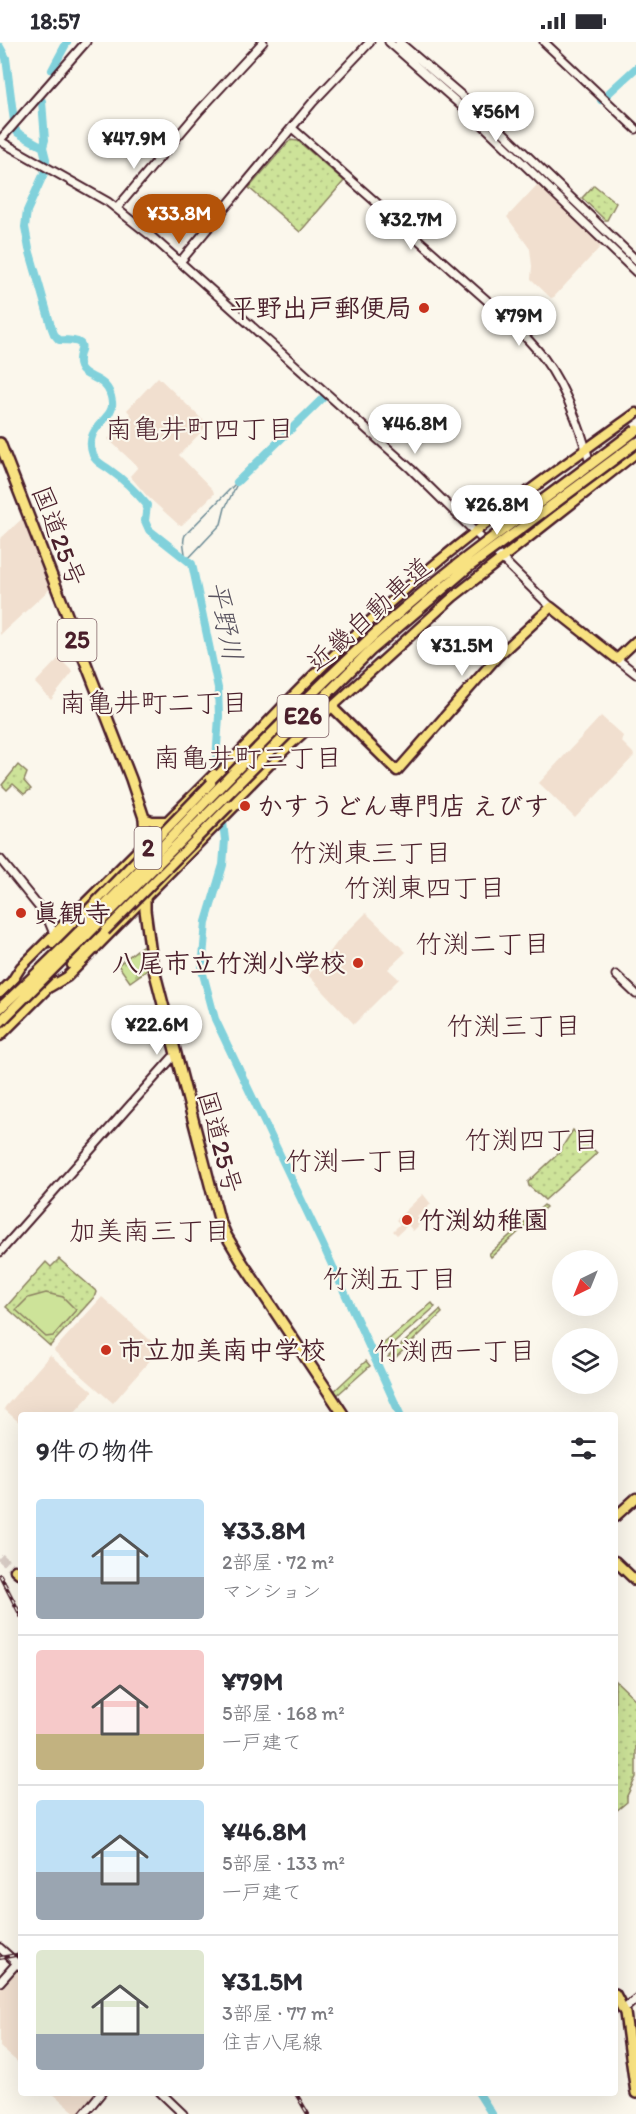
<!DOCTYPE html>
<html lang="ja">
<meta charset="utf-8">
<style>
body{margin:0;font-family:Itim,"Klee One",sans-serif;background:#f2f2f3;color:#2b2b33;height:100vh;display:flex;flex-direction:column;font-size:22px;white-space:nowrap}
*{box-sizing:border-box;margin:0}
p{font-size:20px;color:#7c7c81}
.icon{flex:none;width:33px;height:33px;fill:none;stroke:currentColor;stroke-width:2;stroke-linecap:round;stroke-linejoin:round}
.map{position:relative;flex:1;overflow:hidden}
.side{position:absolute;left:18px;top:1370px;width:600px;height:684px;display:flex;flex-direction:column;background:#fff;border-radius:6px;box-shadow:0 6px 24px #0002}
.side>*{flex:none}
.needle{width:39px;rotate:223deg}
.fabs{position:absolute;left:552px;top:1208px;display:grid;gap:12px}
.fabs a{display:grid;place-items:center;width:66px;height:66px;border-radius:50%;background:#fff;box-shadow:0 6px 24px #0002;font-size:30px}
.price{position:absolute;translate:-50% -51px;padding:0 14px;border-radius:21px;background:#fff;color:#222;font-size:20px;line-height:39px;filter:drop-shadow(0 2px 3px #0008)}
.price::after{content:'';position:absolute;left:50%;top:36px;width:18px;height:14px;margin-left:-9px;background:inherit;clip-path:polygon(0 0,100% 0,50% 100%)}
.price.current{background:#b45309;color:#fff}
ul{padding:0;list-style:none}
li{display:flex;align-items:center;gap:18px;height:150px;padding:0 18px}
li+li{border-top:2px solid #e1e1e2}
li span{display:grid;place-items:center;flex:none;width:168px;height:120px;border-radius:6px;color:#555}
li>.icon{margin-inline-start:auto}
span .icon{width:72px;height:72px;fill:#fffc;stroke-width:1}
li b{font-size:26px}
h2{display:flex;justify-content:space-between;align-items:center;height:72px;padding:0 18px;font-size:26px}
.status{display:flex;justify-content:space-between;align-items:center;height:42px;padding:0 30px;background:#fff;direction:ltr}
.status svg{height:16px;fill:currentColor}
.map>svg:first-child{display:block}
.built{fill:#f1dfcf}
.grass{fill:url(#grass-tufts);stroke:#8c8162;stroke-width:1.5}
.cemetery{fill:url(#cemetery-stones);stroke:#8c8162;stroke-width:1.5}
.park{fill:url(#park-dots);stroke:#8c8162;stroke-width:1.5}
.pitch{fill:#cde399;stroke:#8c8162;stroke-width:1.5}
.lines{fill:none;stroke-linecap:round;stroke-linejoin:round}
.stream{stroke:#6b8a95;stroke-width:1.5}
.river{stroke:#81d1db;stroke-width:8}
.major-tunnel{stroke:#d8ccc5;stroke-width:8;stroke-dasharray:8 4;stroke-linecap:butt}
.minor-casing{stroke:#4a1f2b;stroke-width:11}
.major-casing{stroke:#4a1f2b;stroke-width:13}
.highway-casing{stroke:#4a1f2b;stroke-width:14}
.minor{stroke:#fbf7ec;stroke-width:7}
.major{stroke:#f8e281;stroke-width:8}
.highway{stroke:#f8e281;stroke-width:9}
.rail-casing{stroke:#4a1f2b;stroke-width:4}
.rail{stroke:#fbf7ec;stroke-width:1.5;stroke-dasharray:4.5;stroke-linecap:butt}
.major-bridge-casing{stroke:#4a1f2b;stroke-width:13;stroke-linecap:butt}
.highway-bridge-casing{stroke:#4a1f2b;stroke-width:14;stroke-linecap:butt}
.major-bridge{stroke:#f8e281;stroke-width:8}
.highway-bridge{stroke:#f8e281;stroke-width:9}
.poi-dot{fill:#c8321e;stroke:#fbf7ec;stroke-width:2}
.labels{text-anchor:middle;stroke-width:4.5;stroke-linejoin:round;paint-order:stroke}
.shield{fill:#fbf7ec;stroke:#7f6065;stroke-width:1.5}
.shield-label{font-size:24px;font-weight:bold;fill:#4a1f2b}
.poi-label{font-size:26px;font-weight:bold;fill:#4a1f2b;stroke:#fbf7ec;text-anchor:start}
.street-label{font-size:26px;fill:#4a1f2b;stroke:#fbf7ec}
.neighbourhood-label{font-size:27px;fill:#4a1f2b;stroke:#fbf7ec}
.water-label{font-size:27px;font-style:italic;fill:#5a5460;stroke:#fbf7ec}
</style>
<div class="status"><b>18:57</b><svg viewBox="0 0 49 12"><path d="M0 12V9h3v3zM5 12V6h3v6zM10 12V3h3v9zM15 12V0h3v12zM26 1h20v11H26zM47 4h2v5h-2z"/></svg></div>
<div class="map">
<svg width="636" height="2072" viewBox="0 0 636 2072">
<defs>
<pattern id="grass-tufts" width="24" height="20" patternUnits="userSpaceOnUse" patternTransform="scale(1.5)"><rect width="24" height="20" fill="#cde399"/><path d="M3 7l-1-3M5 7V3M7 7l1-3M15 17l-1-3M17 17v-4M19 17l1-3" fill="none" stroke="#b2c284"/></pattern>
<pattern id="cemetery-stones" width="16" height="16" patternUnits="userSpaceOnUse" patternTransform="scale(1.5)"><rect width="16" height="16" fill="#cde399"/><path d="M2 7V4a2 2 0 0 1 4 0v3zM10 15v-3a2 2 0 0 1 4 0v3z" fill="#b2c284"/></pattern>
<pattern id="park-dots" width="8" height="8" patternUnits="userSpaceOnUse" patternTransform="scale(1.5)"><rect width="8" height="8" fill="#cde399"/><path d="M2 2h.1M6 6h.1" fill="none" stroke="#b2c284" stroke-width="1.8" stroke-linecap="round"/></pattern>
</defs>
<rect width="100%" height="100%" fill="#fbf7ec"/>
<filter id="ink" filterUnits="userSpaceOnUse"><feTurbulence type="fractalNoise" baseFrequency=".0167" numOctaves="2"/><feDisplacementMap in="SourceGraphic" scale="12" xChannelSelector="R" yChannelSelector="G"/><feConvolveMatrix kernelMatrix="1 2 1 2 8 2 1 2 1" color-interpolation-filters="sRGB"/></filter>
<g filter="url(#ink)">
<path class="built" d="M538 142 602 203 554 255 551 256 531 237 532 224 530 207 507 175Z
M158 335 208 383 179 413 213 448 214 452 182 483H179L147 454 130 434 138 425 108 397 131 373 127 368Z
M25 474 52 545 0 593V497Z
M59 616 73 630 51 658 35 641Z
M601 674 623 694 621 699 633 711 634 714 575 776 539 741Z
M366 871 406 910 388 927 399 937 354 982 308 933 327 914 338 899Z
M423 1152 431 1162 417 1175 420 1178 417 1181 419 1183 413 1189 408 1183 397 1193 393 1189 400 1182 396 1178Z
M102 1255 158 1305V1309L113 1361 55 1310 54 1308Z
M50 1313 92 1349V1351L73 1372H21V1382L4 1367 5 1365Z
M19 1928 21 1930V2023L0 2005V1947L16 1929Z
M52 2051H97L81 2071 77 2072Z"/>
<path class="grass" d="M544 1163 546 1165 491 1215 489 1212Z
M432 1261 435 1265 385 1309 382 1303Z
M440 1268 442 1271 391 1320 388 1315Z
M366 1319 370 1324 335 1355 332 1351Z"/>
<path class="cemetery" d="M142 904H145L150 926 130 940 118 923Z"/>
<path class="park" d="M290 98 298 99 344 139 300 190 249 146Z
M594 143 616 161 607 178H605L582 156Z
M18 723 27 731 24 739 31 747 24 752 13 742 7 748 2 743Z
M573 1088 597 1111 545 1158 529 1144 528 1140 558 1112Z
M59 1217 97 1250 96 1253 50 1304 6 1265 46 1220 51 1225Z
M615 1638 636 1658V1735L627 1754V1760L615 1770Z"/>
<path class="pitch" d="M46 1251 63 1255 76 1268 53 1294 46 1295 16 1268 28 1256Z"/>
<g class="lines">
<path class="stream" d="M185 516C186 508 181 501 185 493L237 440
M187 518 221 482 225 466 236 444"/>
<path class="river" d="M0 5 6 16 15 87 18 91 43 105
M52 28 67 0
M601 58 636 26
M42 59 45 98 43 105 46 117 45 129 27 169 25 185 29 207 51 284 54 292 59 298C98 298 73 309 80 325 85 338 109 333 112 360 115 378 82 384 93 413 96 421 104 423 110 428 123 437 137 451 147 463L145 479 149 488 192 522 218 646 219 674 216 719 225 798 223 823 206 880 202 928 215 977 322 1201 400 1372
M237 440 324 355
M478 2050 492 2072"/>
<path class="major-tunnel" d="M0 1515 15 1528"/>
<defs>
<path id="minor" d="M389 0 484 84 636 230
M399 0 490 78 636 218
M544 0 636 87
M292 86 508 277C520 289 532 301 543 315 569 350 586 400 595 443
M0 98 86 0
M0 99 108 160 151 194 411 427 551 565
M117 166 200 68 263 0
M180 220 313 60 370 0
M617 617 636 632
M0 817 47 875 54 892
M616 933 636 952
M0 1210 172 1016 176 1015
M0 1906 21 1925
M0 1940 17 1921
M624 1967 636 1957
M160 2050 183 2072
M84 2072 102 2050"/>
<path id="major" d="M332 665 397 729 497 615 551 565 617 617 636 599
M211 741C276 670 342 601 415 539 485 479 561 425 636 371
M229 764 280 712 453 555 636 411
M144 776 152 779H165
M53 901 85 871
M72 923 105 889
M12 939 21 925 214 732
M50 945 67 935 237 762
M0 951 15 936
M0 994 54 940
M615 1475 636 1456
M615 1519 636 1539
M15 1528 21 1533"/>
<path id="highway" d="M0 401 131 737 144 776 146 813
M145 829V868L152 920 219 1177 226 1193 242 1220 343 1372
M615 1952 625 1971 636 2051"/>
</defs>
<use href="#minor" class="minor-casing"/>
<use href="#major" class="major-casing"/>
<use href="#highway" class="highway-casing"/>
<use href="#minor" class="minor"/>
<use href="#major" class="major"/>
<use href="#highway" class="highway"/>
<defs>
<path id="rail" d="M0 1533 21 1574
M0 1916 21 1912
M295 2050 308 2072"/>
</defs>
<use href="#rail" class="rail-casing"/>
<use href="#rail" class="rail"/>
<defs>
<path id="major-bridge" d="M85 871 211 741
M105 889 229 764"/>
<path id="highway-bridge" d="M0 966C125 850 237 720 362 604 447 524 544 459 636 388
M0 980 370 609 466 527 636 401"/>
</defs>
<use href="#major-bridge" class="major-bridge-casing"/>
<use href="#highway-bridge" class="highway-bridge-casing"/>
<use href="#major-bridge" class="major-bridge"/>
<use href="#highway-bridge" class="highway-bridge"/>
</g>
</g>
<g class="poi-dot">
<circle cx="424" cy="266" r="6"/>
<circle cx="245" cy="764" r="6"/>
<circle cx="21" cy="871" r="6"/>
<circle cx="358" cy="921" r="6"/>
<circle cx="407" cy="1178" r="6"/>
<circle cx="106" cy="1308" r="6"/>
</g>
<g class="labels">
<g class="shield">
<rect x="57.5" y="577" width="39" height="42" rx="4.5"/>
<rect x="277.5" y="653" width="51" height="42" rx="4.5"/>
<rect x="134.5" y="785" width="27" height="42" rx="4.5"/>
</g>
<g class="shield-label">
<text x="77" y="606">25</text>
<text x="303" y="682">E26</text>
<text x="148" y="814">2</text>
</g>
<g class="poi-label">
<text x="412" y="275" text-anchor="end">平野出戸郵便局</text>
<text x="257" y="773">かすうどん専門店 えびす</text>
<text x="33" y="880">眞観寺</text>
<text x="346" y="930" text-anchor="end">八尾市立竹渕小学校</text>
<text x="419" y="1187">竹渕幼稚園</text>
<text x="118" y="1317">市立加美南中学校</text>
</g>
<g class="street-label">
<text transform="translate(59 494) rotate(69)" y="9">国道25号</text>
<text transform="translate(369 572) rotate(-42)" y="9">近畿自動車道</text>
<text transform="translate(220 1100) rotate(75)" y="9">国道25号</text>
</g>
<g class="neighbourhood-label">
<text x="200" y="396">南亀井町四丁目</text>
<text x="154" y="670">南亀井町二丁目</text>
<text x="248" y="725">南亀井町三丁目</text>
<text x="371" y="820">竹渕東三丁目</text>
<text x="425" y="855">竹渕東四丁目</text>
<text x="483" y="911">竹渕二丁目</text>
<text x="514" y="993">竹渕三丁目</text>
<text x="532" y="1107">竹渕四丁目</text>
<text x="353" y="1128">竹渕一丁目</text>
<text x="150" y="1198">加美南三丁目</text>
<text x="390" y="1246">竹渕五丁目</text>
<text x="455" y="1318">竹渕西一丁目</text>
</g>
<g class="water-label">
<text transform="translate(225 579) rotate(78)" y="9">平野川</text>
</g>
</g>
</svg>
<div class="fabs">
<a><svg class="needle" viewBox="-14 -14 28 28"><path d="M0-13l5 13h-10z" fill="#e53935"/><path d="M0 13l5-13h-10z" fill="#7c7c81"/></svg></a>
<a><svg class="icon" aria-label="layers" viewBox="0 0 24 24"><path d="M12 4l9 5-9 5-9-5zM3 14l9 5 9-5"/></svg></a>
</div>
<b class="price" style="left:496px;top:101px">¥56M</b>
<b class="price" style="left:134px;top:128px">¥47.9M</b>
<b class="price current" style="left:179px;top:203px">¥33.8M</b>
<b class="price" style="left:411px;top:209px">¥32.7M</b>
<b class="price" style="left:519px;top:305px">¥79M</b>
<b class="price" style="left:415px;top:413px">¥46.8M</b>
<b class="price" style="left:497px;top:494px">¥26.8M</b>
<b class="price" style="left:462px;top:635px">¥31.5M</b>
<b class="price" style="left:157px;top:1014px">¥22.6M</b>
<section class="side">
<h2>9件の物件<svg class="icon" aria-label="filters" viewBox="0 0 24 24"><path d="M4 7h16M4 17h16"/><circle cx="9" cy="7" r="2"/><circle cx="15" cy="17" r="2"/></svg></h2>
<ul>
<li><span style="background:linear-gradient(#bfe0f5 65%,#9aa5b1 0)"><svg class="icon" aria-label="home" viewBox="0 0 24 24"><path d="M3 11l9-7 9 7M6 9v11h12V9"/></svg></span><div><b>¥33.8M</b><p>2部屋 · 72 m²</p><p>マンション</p></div></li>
<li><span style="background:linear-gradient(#f6c9c9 70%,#c2b280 0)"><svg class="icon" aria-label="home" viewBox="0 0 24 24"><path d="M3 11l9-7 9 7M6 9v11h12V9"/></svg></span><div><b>¥79M</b><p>5部屋 · 168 m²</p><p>一戸建て</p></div></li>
<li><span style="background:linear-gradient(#bfe0f5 60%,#9aa5b1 0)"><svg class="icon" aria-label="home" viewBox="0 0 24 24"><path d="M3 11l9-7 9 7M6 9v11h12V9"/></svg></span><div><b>¥46.8M</b><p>5部屋 · 133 m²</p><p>一戸建て</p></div></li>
<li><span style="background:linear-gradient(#dfe7d0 70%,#9aa5b1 0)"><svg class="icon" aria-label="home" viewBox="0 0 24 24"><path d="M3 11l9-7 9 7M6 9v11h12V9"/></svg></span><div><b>¥31.5M</b><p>3部屋 · 77 m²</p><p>住吉八尾線</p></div></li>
</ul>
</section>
</div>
